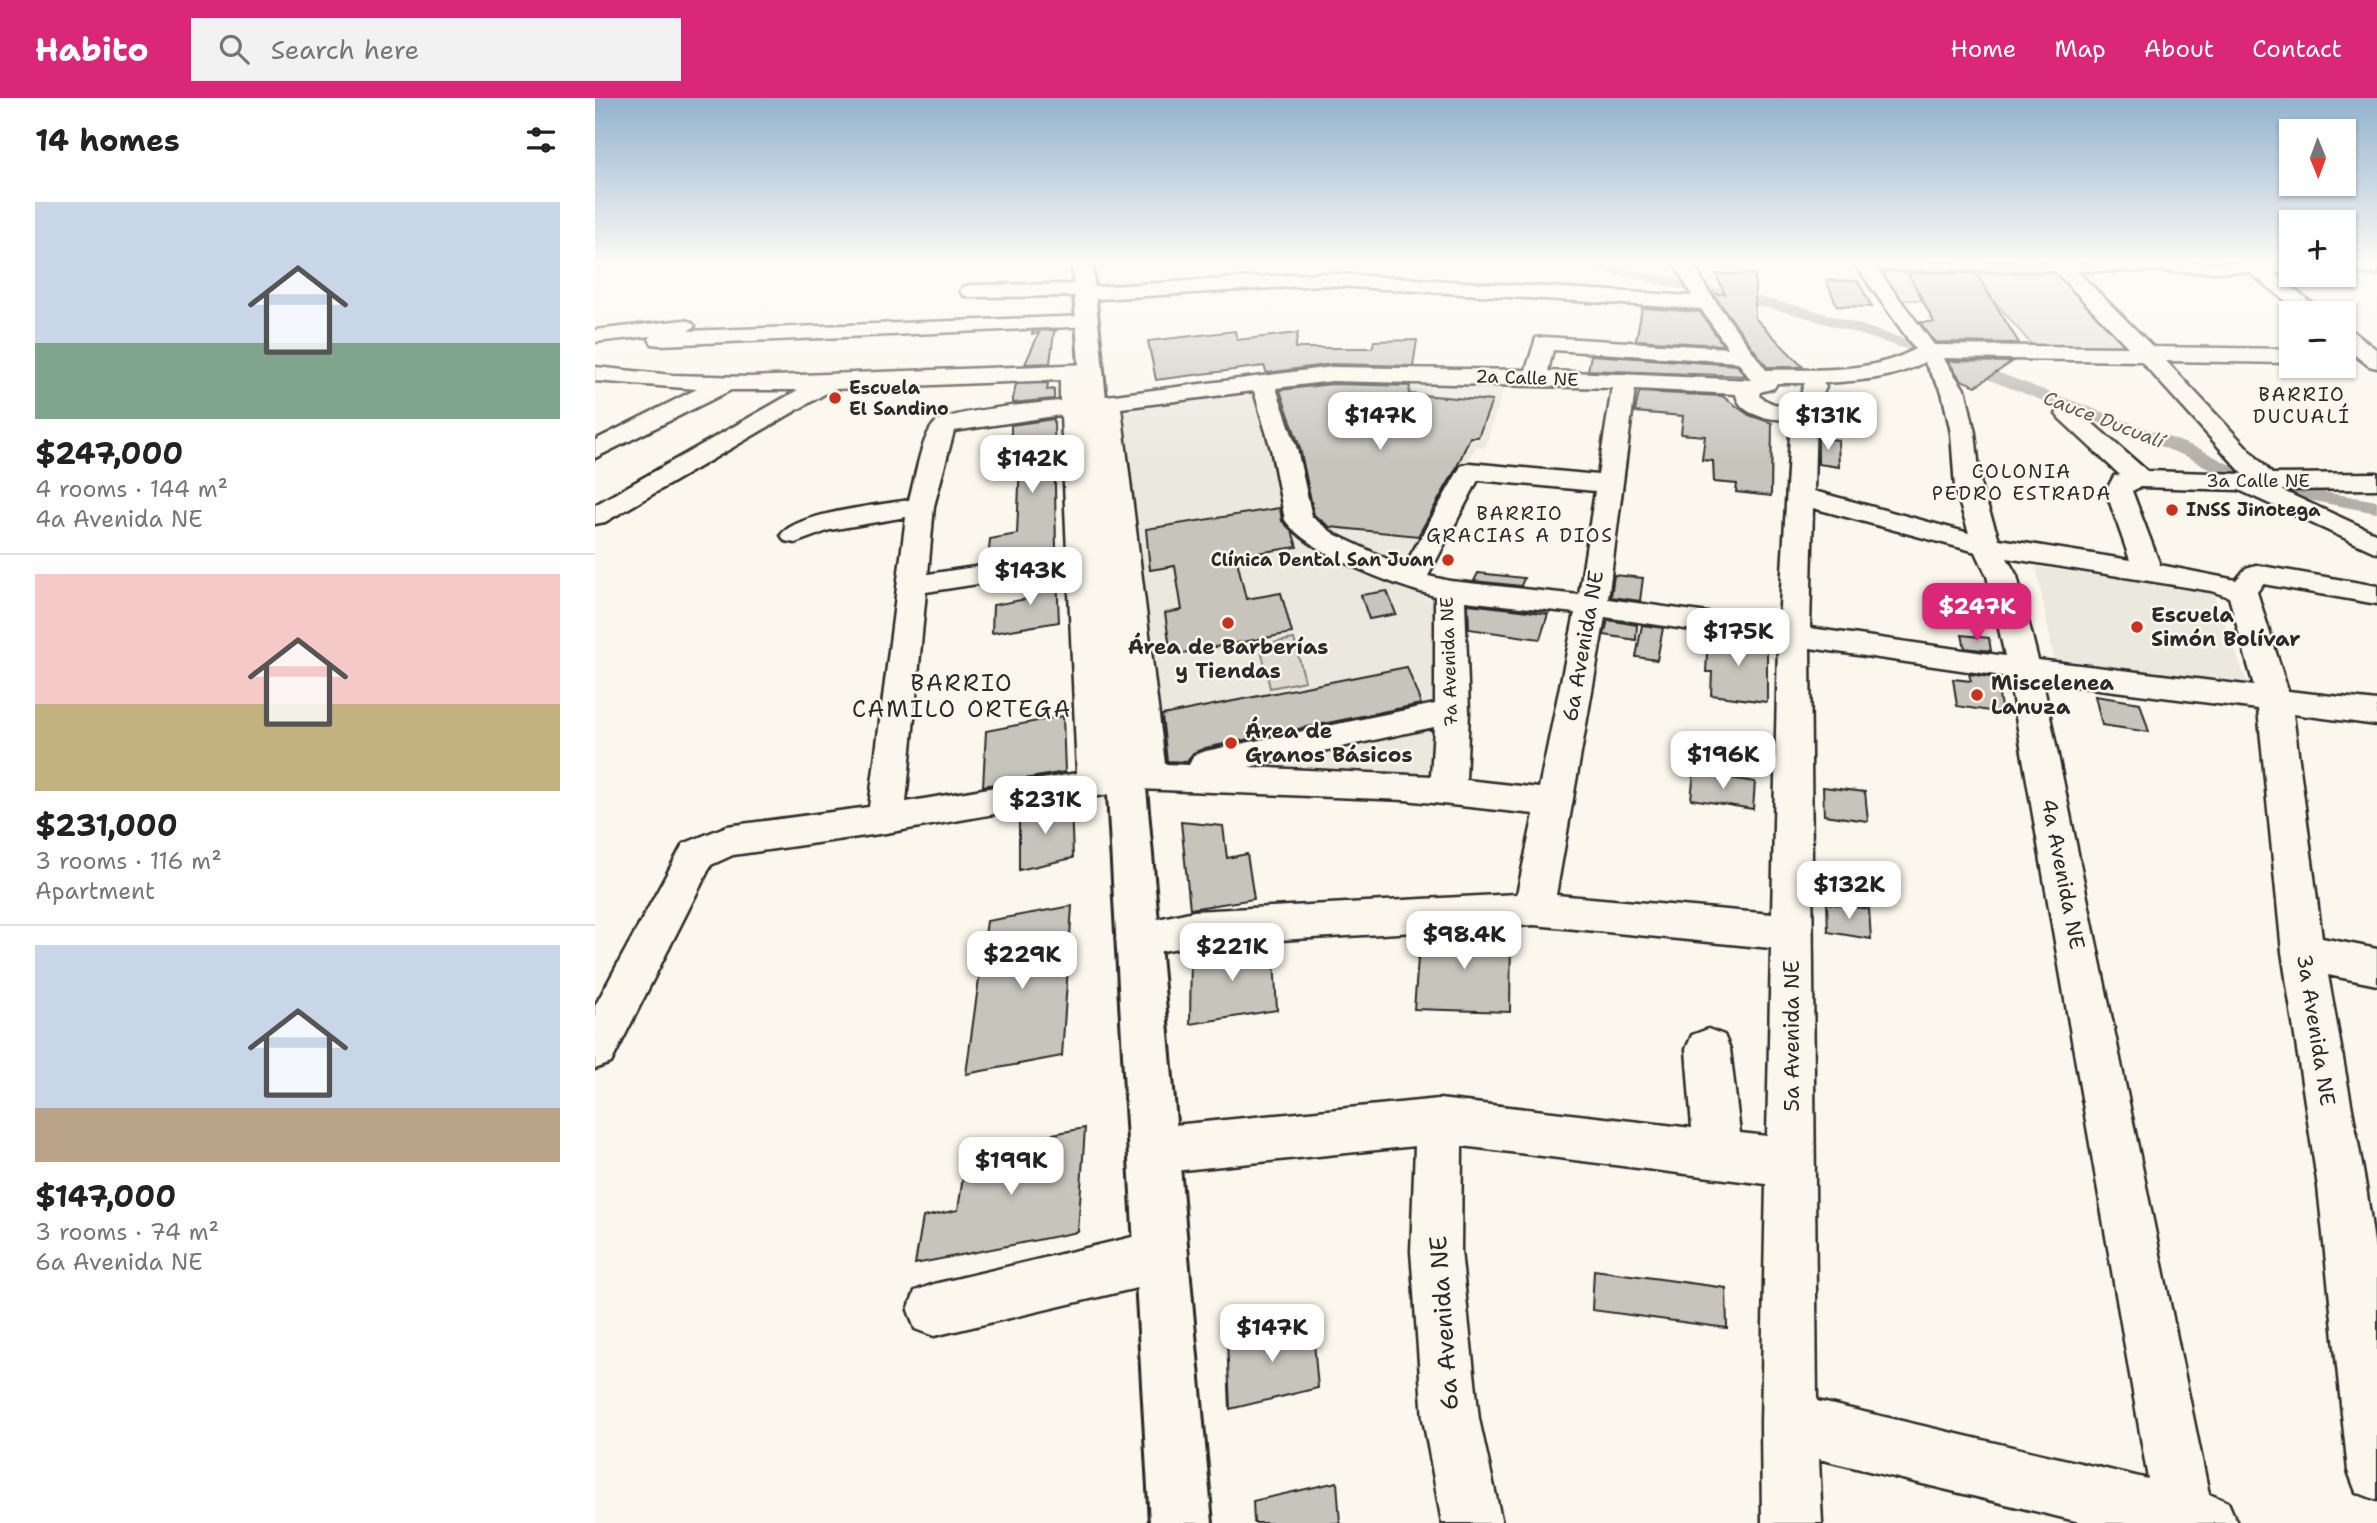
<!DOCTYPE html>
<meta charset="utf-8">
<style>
body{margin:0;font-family:"Shantell Sans",sans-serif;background:#f2f2f2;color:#222;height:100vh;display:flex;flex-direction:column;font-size:26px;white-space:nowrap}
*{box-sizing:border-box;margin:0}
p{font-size:23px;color:#767676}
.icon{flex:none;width:38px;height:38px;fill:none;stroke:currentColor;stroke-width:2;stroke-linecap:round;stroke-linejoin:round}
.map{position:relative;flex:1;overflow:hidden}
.drawer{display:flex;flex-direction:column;background:#fff;width:595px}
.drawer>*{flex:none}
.needle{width:46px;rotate:179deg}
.controls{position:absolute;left:1684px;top:21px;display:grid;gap:14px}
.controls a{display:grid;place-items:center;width:77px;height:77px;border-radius:0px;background:#fff;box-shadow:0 2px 5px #0004;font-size:35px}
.price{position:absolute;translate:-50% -60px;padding:0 16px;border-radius:14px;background:#fff;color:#222;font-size:23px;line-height:46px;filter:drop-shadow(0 2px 4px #0008)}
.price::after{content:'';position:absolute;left:50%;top:42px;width:21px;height:16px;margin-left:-10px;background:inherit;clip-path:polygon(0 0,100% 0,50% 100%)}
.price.active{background:#db2777;color:#fff}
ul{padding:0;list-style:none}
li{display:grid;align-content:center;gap:14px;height:371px;padding:0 35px}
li+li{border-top:2px solid #e0e0e0}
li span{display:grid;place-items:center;height:217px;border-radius:0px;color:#555}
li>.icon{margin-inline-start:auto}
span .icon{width:126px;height:126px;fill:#fffc;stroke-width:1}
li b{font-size:30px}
h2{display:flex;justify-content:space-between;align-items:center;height:84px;padding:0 35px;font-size:30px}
header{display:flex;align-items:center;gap:42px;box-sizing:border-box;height:98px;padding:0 35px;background:#db2777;color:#fff}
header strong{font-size:33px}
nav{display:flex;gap:38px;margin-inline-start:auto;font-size:24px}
.search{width:490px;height:63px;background:#f2f2f2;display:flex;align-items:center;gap:18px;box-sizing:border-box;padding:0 24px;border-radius:0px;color:#767676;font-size:26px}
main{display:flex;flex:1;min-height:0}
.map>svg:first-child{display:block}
.built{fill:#ebe8de}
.green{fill:#dddad0;stroke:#84827e;stroke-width:2}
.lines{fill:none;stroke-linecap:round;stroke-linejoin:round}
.canal{fill:#b1afa7;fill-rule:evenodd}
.building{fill:#c7c4bc;stroke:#2b2b2b;stroke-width:2}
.minor-casing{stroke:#2b2b2b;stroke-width:5}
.major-casing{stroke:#2b2b2b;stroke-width:6}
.minor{fill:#fbf7ec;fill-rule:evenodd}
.major{fill:#fbf7ec;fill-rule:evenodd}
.poi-dot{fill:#c8321e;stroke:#fbf7ec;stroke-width:2.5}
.labels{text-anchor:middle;stroke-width:5;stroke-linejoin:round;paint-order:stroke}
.far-street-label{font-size:18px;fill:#2b2b2b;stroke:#fbf7ec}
.far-poi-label{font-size:18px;font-weight:bold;fill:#2b2b2b;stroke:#fbf7ec;text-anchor:start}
.far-neighbourhood-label{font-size:19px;letter-spacing:2px;fill:#2b2b2b;stroke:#fbf7ec}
.far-water-label{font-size:19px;font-style:italic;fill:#5a5956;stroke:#fbf7ec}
.poi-label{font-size:21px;font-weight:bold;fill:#2b2b2b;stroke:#fbf7ec;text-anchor:start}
.street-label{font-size:21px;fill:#2b2b2b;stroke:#fbf7ec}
.neighbourhood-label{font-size:23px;letter-spacing:2px;fill:#2b2b2b;stroke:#fbf7ec}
.near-street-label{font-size:24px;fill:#2b2b2b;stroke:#fbf7ec}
</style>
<header>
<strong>Habito</strong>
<div class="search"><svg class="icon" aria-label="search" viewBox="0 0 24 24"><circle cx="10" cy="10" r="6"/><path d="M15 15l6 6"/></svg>Search here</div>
<nav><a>Home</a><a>Map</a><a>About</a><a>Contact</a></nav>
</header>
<main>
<section class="drawer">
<h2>14 homes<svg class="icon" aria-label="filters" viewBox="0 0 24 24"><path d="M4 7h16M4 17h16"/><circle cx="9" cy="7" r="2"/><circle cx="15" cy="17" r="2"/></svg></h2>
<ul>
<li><span style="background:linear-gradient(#c9d6e8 65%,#7fa58c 0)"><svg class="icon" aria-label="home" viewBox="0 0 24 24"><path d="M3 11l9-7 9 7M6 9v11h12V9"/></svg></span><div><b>$247,000</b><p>4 rooms · 144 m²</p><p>4a Avenida NE</p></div></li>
<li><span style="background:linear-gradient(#f6c9c9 60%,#c2b280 0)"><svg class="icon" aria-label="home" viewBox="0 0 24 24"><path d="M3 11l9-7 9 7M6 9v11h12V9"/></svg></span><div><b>$231,000</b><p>3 rooms · 116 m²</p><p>Apartment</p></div></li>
<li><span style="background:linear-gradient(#c9d6e8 75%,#b9a48a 0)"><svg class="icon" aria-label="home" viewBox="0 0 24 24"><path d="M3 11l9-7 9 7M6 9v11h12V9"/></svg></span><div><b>$147,000</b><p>3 rooms · 74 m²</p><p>6a Avenida NE</p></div></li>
</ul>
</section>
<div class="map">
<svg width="1782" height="1425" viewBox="0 0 1782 1425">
<rect width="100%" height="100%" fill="#fbf7ec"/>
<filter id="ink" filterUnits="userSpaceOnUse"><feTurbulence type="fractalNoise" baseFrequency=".0143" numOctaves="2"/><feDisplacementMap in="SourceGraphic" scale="14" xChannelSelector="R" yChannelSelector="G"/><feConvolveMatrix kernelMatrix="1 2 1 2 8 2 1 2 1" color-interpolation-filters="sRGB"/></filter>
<g filter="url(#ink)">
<path class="built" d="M737 277 912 280 890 350 881 349 807 487 843 506V684L563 674 520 305Z
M1441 469 1617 493 1656 594 1460 565Z"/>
<path class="green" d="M1276 169H1462L1540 252H1441L1402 206 1382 202H1298Z
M699 541 710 583 675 590 665 547Z"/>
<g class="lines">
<path class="canal" d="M980 165H1007L1212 210 1319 244 1322 247 1314 252 1203 217 987 169Z
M1367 261 1605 351 1656 378 1658 382 1782 403V415L1655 391 1653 387 1642 386 1593 359 1361 269 1359 266 1361 263Z"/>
</g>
<path class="building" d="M1313 175H1381L1424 245 1340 244 1325 224H1339Z
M1121 176H1160V220L1208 269H1172L1118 196H1130Z
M1231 182 1263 183 1277 209 1242 208Z
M1047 210 1105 214 1128 247 1041 242Z
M462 232 459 234 455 265 430 266 444 235 437 236V233Z
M640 233 642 242 703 235 700 250H777L779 243 822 242 818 268 737 266 672 275 669 268 561 282 553 243Z
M996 257 1142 267 1150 278 993 272Z
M1353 263 1417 264 1381 288 1366 282Z
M453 285 452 292 459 291V301L417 305 421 286Z
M737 286 815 288 814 296 897 303 883 339H875L861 371 823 438 735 429 719 417 705 350 685 292Z
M1044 294 1127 298 1154 317 1177 325 1176 398 1141 394 1142 386 1119 384 1118 363 1107 362 1110 338 1086 336 1088 318 1040 314Z
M459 321 461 454 393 464 395 441 422 436 426 340 416 341V327Z
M1223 340 1243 342 1244 369 1223 366Z
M685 410 687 423 697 433 702 449 641 458 651 501 686 495 697 535 576 557 570 515 587 512 580 468 555 472 551 431Z
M883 475 929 480 926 488 879 483Z
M462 476 464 524 397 535 398 507 432 501V481Z
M1019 477 1048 480 1045 503 1016 499Z
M792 493 801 516 774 521 766 497Z
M873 506 926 512 953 516 945 541 874 531Z
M1013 522 1042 527 1041 542 1009 537Z
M1047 527 1068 530 1062 562 1041 559Z
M1113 537 1172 546V604L1116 597 1117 574H1111Z
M1367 537 1394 540 1396 553 1370 550Z
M812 569 826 606 610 650 598 655 592 664 572 663 567 617Z
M1374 576 1401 580 1407 615 1362 608 1358 581 1376 583Z
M1500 598 1545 605 1554 634 1507 627Z
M468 618 470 674 388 688 391 633Z
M1099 674 1160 684 1158 711 1096 701Z
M1228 689 1270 694 1273 723 1229 717Z
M476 705 478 760 424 772V714Z
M586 724 628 728 632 760 652 756 659 801 595 811Z
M1232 805 1274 811 1276 841 1233 834Z
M477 808 467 958 371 976 392 823Z
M894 832 916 833 915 914 819 911 825 836Z
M678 845 682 912 595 926 596 854Z
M490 1030 483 1134 320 1166 328 1119 363 1112 372 1052Z
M999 1172 1131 1190 1132 1230 997 1212Z
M717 1222 723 1290 635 1311 632 1241Z
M742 1384 745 1425H659L658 1403Z"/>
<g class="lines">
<defs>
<path id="minor" d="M1079 165H1098L1113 193 1171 272C1221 271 1276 276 1320 251L1259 165H1696V175H1679L1729 215H1706L1654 174 1482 173 1558 249 1696 251V265L1571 263 1677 376 1782 375V391L1686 392 1782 436V455L1644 392 1545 389 1537 393 1565 467 1641 482 1651 470 1661 467 1782 488V506L1668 486 1662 494 1693 593 1782 603V627L1698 616 1727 840 1782 851V887L1733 877 1771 1089 1782 1165V1402L1761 1394 1753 1373 1723 1089 1687 854 1663 611 1448 584 1614 1396 1633 1404 1642 1425H1489L1224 1361 1227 1425H1167L1166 1325 1171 1086 867 1048 866 1153 884 1321 907 1425H847L828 1321 816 1153 820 1048 559 1075 542 1069 535 1052 542 1035 559 1029 844 1001 1097 1030 1091 951 1097 937 1113 931 1129 937 1135 951 1145 1035 1172 1038 1176 850 939 827 599 847 541 858 527 853 521 841 527 829 599 813 922 796 939 716 810 702 543 691 291 735 138 757 116 767 16 965 0 971V908L88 746 132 728 274 709 311 419 235 432 200 445 190 443 186 437C201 415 286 407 314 402 320 381 326 341 339 326 350 313 444 305 465 303V282L238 291 10 424 0 426V407L203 292H136L0 360V342L102 291 0 283V269L77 277 154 279 496 266 504 268 507 273 504 278 486 280 489 299H504L737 269 931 272 941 240 949 239 1133 250 1106 211 726 187 489 202 480 198 375 199 368 197 365 193 368 189 375 187 489 186 497 189 726 175 1097 198ZM1283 172 1460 173 1533 249 1339 247ZM958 252 1143 264 1156 282 953 273ZM1348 260 1546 263 1648 376 1552 373 1481 311 1473 309 1465 311 1461 316 1465 321 1525 377 1519 378 1511 393 1535 462 1404 441 1386 390 1380 335 1371 294ZM1329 264 1347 294 1356 335 1360 390 1374 435 1219 393 1221 312 1231 289 1228 285C1261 283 1300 281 1329 264ZM737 283 1017 290 1003 377 875 365 866 368 809 469 739 436 717 419 702 351 681 290ZM1182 285H1210C1207 290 1207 298 1203 302 1194 314 1173 305 1164 298L1165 294 1179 290ZM1040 291 1141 296C1144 318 1178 323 1196 321L1184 525 1013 501ZM659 293 676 351 690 422C714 456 801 488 840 498V606L611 653 599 657 594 667 570 666 526 310ZM490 313 503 314 515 451H500ZM466 317 472 455 333 476 339 408 359 333ZM883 382 1000 393 984 497 855 483 833 478ZM1218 410 1381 454 1392 478 1410 558 1215 530ZM1412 460 1616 493 1634 499 1659 588 1443 562 1422 478ZM517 465 535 666 517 669 502 468ZM473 472 482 675 311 704 331 494ZM870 503 980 515 944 690 871 682 874 614ZM1010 519 1183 545 1177 816 961 797ZM1215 550 1414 579 1553 1381 1222 1303ZM839 629 836 678 654 669Z
M1748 165H1782V176H1748Z
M492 218 499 220 502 224 499 228 65 247 57 246 54 241 56 238 0 244V232L89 222 96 224 100 228 93 233Z
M1748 231 1756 232 1782 252V270L1774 268 1748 248Z
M567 1132 585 1140 593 1158 585 1176 567 1184 339 1238 320 1231 313 1212 320 1193 339 1186Z"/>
<path id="major" d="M477 165H497L550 679 617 1425H555L512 679Z"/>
</defs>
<use href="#minor" class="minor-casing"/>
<use href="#major" class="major-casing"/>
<use href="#minor" class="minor"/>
<use href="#major" class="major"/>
</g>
</g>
<linearGradient id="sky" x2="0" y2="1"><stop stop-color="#92b2ce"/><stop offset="0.45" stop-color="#fdfbf6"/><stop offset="1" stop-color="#fdfbf6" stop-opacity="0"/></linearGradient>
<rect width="1782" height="365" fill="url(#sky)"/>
<g class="poi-dot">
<circle cx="240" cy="300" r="7"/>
<circle cx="1577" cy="412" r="7"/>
<circle cx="853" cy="462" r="7"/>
<circle cx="633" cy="525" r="7"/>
<circle cx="1542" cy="529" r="7"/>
<circle cx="1382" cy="597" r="7"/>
<circle cx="636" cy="645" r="7"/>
</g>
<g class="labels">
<g class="far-street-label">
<text transform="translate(932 280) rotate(2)" y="6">2a Calle NE</text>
<text x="1663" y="389">3a Calle NE</text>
<text transform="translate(854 564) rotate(-92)" y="6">7a Avenida NE</text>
</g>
<g class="far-poi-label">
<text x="254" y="296">Escuela<tspan x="254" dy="21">El Sandino</tspan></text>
<text x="1591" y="418">INSS Jinotega</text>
<text x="839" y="468" text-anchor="end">Clínica Dental San Juan</text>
</g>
<g class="far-neighbourhood-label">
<text x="1707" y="303">BARRIO<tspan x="1707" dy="22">DUCUALÍ</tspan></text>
<text x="1427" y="380">COLONIA<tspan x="1427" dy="22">PEDRO ESTRADA</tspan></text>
<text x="925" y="422">BARRIO<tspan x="925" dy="22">GRACIAS A DIOS</tspan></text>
</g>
<g class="far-water-label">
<text transform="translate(1509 321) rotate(21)" y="7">Cauce Ducualí</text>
</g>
<g class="poi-label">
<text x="1556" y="524">Escuela<tspan x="1556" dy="24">Simón Bolívar</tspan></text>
<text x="633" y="556" text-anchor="middle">Área de Barberías<tspan x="633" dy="24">y Tiendas</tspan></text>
<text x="1396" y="592">Miscelenea<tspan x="1396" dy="24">Lanuza</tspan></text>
<text x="650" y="640">Área de<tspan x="650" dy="24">Granos Básicos</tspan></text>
</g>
<g class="street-label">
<text transform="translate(988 548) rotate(-80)" y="7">6a Avenida NE</text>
<text transform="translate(1468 776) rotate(79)" y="7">4a Avenida NE</text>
<text transform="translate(1721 932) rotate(81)" y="7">3a Avenida NE</text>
<text transform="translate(1197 938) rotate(-90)" y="7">5a Avenida NE</text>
</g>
<g class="neighbourhood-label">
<text x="367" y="593">BARRIO<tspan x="367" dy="26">CAMILO ORTEGA</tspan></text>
</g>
<g class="near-street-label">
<text transform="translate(849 1225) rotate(-94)" y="8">6a Avenida NE</text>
</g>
</g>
</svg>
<div class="controls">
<a><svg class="needle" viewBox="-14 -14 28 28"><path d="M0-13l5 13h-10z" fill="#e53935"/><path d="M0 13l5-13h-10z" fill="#767676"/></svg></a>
<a>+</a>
<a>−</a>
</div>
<b class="price" style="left:785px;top:354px">$147K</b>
<b class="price" style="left:1233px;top:354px">$131K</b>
<b class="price" style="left:437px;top:397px">$142K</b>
<b class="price" style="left:435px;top:509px">$143K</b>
<b class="price active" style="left:1382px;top:545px">$247K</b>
<b class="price" style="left:1143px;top:570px">$175K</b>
<b class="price" style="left:1128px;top:693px">$196K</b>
<b class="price" style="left:450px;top:738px">$231K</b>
<b class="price" style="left:1254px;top:823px">$132K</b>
<b class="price" style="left:869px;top:873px">$98.4K</b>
<b class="price" style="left:637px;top:885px">$221K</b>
<b class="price" style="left:427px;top:893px">$229K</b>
<b class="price" style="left:416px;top:1099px">$199K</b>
<b class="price" style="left:677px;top:1266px">$147K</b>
</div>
</main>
